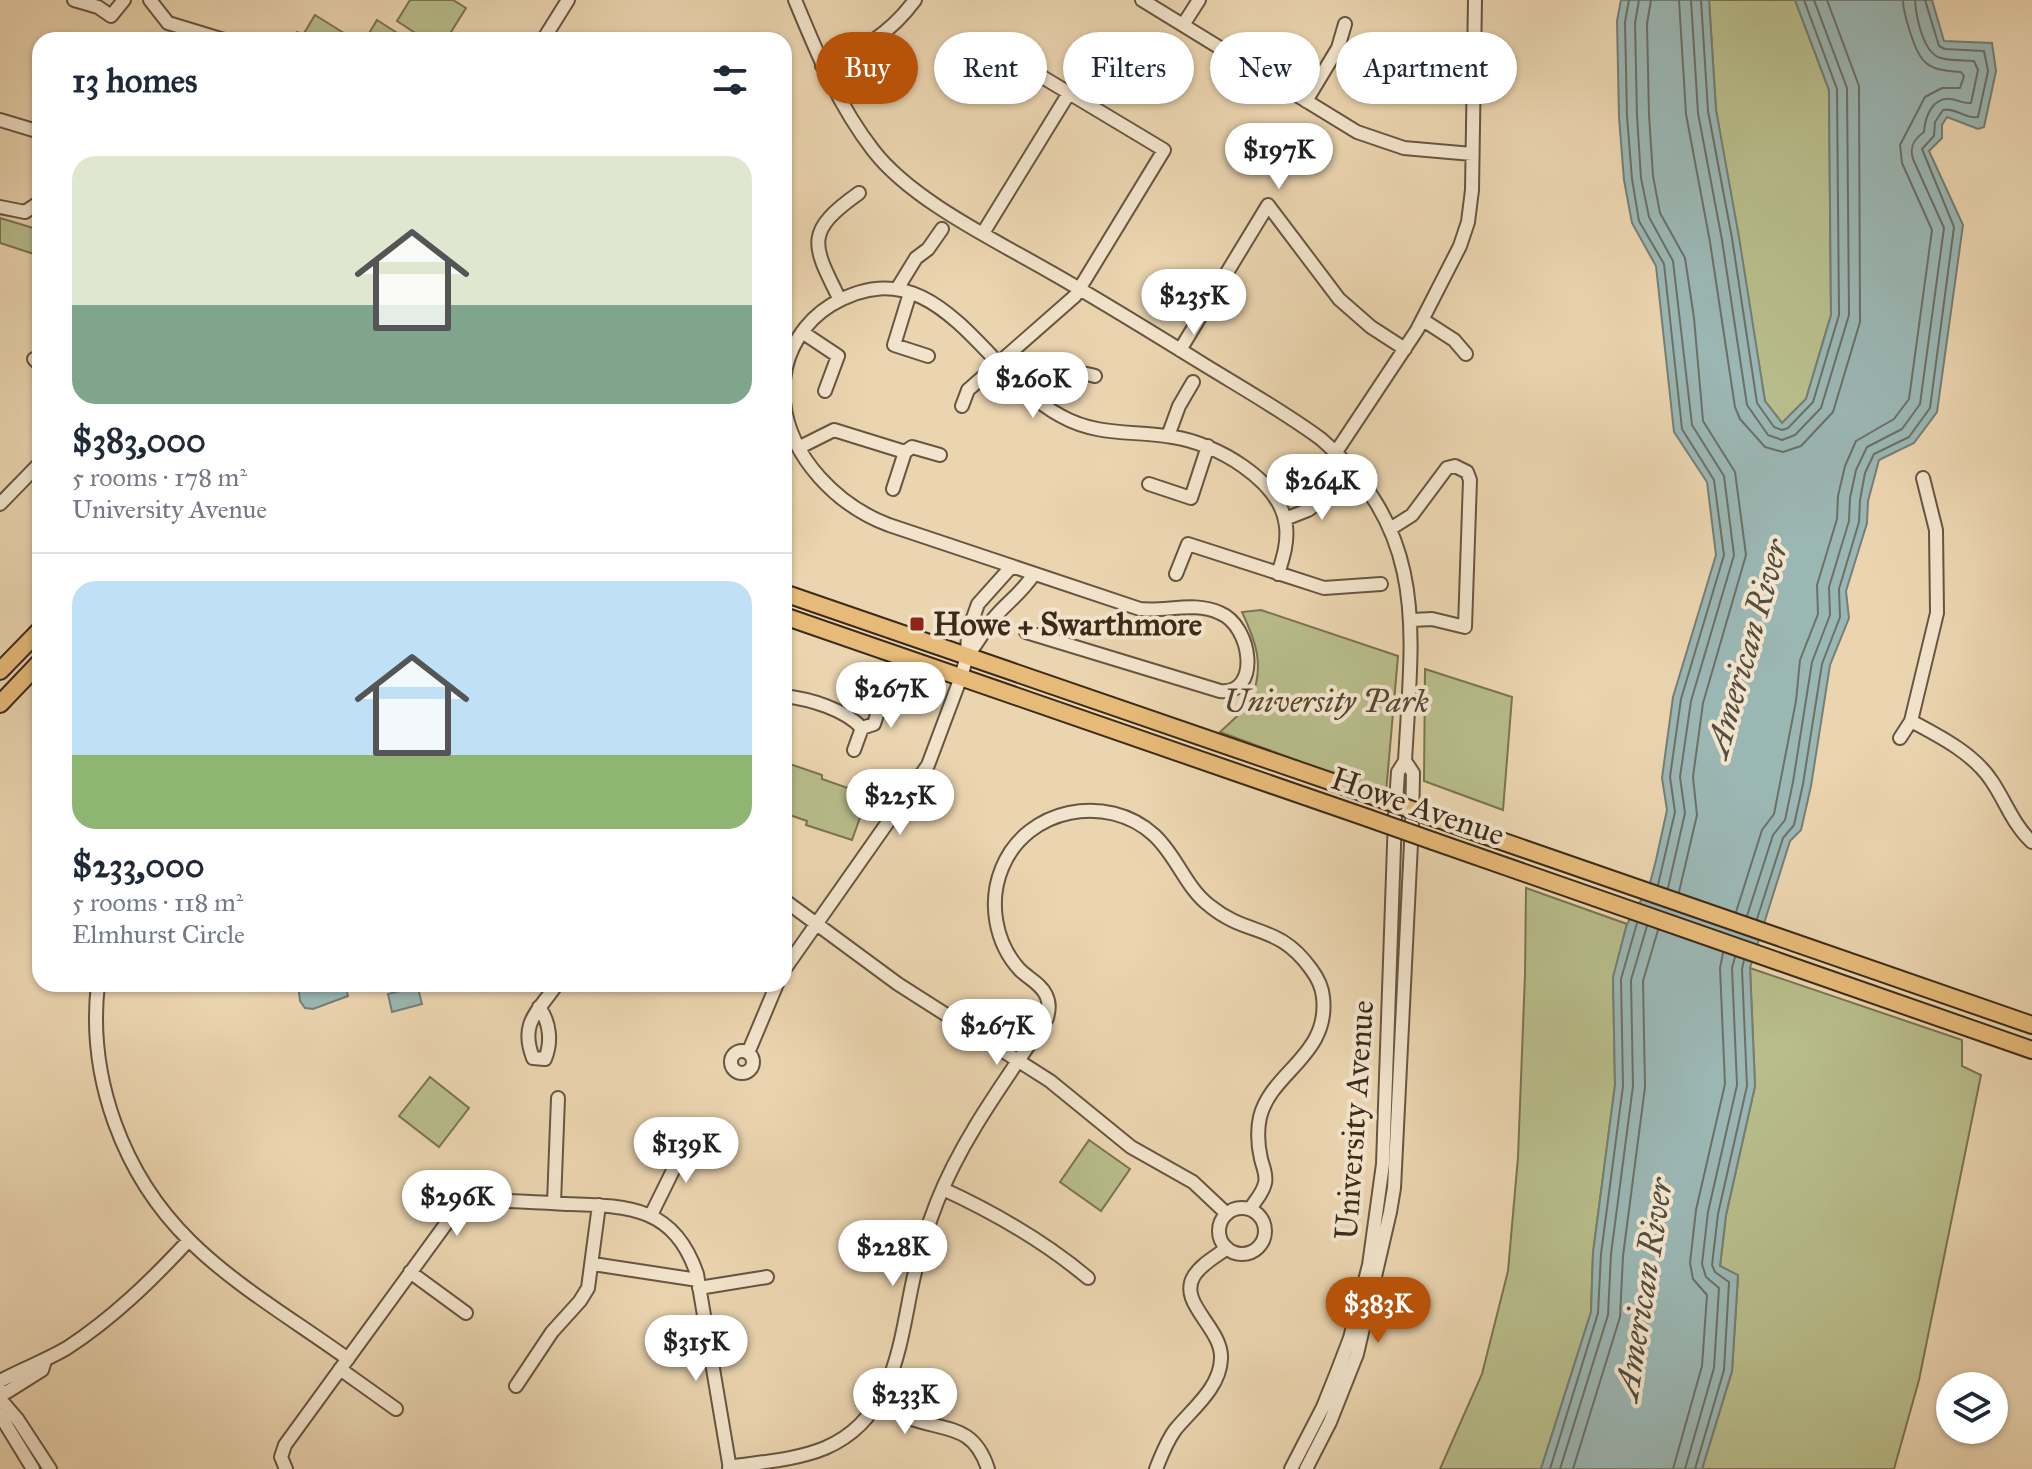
<!DOCTYPE html>
<meta charset="utf-8">
<style>
body{margin:0;font-family:"IM FELL Great Primer",serif;background:#f6f6f7;color:#1f2937;height:100vh;display:flex;flex-direction:column;font-size:30px;white-space:nowrap}
*{box-sizing:border-box;margin:0}
p{font-size:26px;color:#747a83}
.icon{flex:none;width:44px;height:44px;fill:none;stroke:currentColor;stroke-width:2;stroke-linecap:round;stroke-linejoin:round}
.map{position:relative;flex:1;overflow:hidden}
.details{position:absolute;left:32px;top:32px;width:760px;height:960px;display:flex;flex-direction:column;background:#fff;border-radius:24px;box-shadow:0 2px 6px #0004}
.details>*{flex:none}
.guide{position:absolute;left:816px;top:32px;width:760px;height:72px;display:flex;gap:16px}
.fabs{position:absolute;left:1936px;top:1372px;display:grid;gap:16px}
.fabs a{display:grid;place-items:center;width:72px;height:72px;border-radius:50%;background:#fff;box-shadow:0 2px 6px #0004;font-size:40px}
.price{position:absolute;translate:-50% -68px;padding:0 18px;border-radius:28px;background:#fff;color:#222;font-size:26px;line-height:52px;filter:drop-shadow(0 2px 4px #0008)}
.price::after{content:'';position:absolute;left:50%;top:48px;width:24px;height:18px;margin-left:-12px;background:inherit;clip-path:polygon(0 0,100% 0,50% 100%)}
.price.current{background:#b45309;color:#fff}
ul{padding:0;list-style:none}
li{display:grid;align-content:center;gap:16px;height:424px;padding:0 40px}
li+li{border-top:2px solid #e0e1e3}
li span{display:grid;place-items:center;height:248px;border-radius:24px;color:#555}
li>.icon{margin-inline-start:auto}
span .icon{width:144px;height:144px;fill:#fffc;stroke-width:1}
li b{font-size:34px}
h2{display:flex;justify-content:space-between;align-items:center;height:96px;padding:0 40px;font-size:34px}
.tag{padding:0 28px;border-radius:36px;background:#fff;box-shadow:0 2px 6px #0004;font-size:28px;line-height:72px}
.tag.current{background:#b45309;color:#fff}
.map>svg:first-child{display:block}
.green{fill:#b8bd8b;stroke:#7a7452;stroke-width:2}
.water{fill:#9bb7b4;stroke:#757f76;stroke-width:2}
.lines{fill:none;stroke-linecap:round;stroke-linejoin:round}
.shore{stroke:#6c7067;stroke-width:2}
.minor-casing{stroke:#685540;stroke-width:16}
.major-casing{stroke:#3c2a1a;stroke-width:20}
.minor{stroke:#f2e4cc;stroke-width:12}
.major{stroke:#e6ba78;stroke-width:16}
.major-bridge-casing{stroke:#3c2a1a;stroke-width:20;stroke-linecap:butt}
.major-bridge{stroke:#e6ba78;stroke-width:16}
.poi-dot{fill:#8f2418;stroke:#f2e4cc;stroke-width:3}
.labels{text-anchor:middle;stroke-width:8;stroke-linejoin:round;paint-order:stroke}
.poi-label{font-size:32px;font-weight:bold;fill:#3c2a1a;stroke:#f2e4cc;text-anchor:start}
.park-label{font-size:32px;font-style:italic;fill:#554731;stroke:#f2e4cc}
.street-label{font-size:32px;fill:#3c2a1a;stroke:#f2e4cc}
.water-label{font-size:34px;font-style:italic;fill:#544d40;stroke:#f2e4cc}
</style>
<div class="map">
<svg width="2032" height="1469" viewBox="0 0 2032 1469">
<rect width="100%" height="100%" fill="#ebd5b0"/>
<filter id="stains"><feTurbulence type="fractalNoise" baseFrequency=".0025" numOctaves="4"/><feColorMatrix values="0 0 0 0 .2 0 0 0 0 .09 0 0 0 0 .02 0 0 0 .5 -.17"/></filter>
<radialGradient id="worn" r=".72"><stop offset=".6" stop-color="#630" stop-opacity="0"/><stop offset="1" stop-color="#630" stop-opacity=".3"/></radialGradient>
<path class="green" d="M410 0H453L466 8 446 40H426L397 21Z
M1709 0H1795L1829 90 1831 315 1806 399 1782 423 1765 401 1716 110Z
M315 15 355 40H292L297 32 303 35Z
M377 20 408 40H365Z
M0 218 40 230V256L0 243Z
M1261 610 1398 656 1386 793 1220 732C1229 723 1245 711 1251 699 1265 666 1256 642 1242 612Z
M1425 669 1512 697 1503 810 1424 781Z
M784 762 822 775V779L868 795 852 840 806 825 807 821 784 813Z
M1526 888 1627 924 1613 978 1615 1085 1593 1253 1591 1312 1541 1469H1440L1482 1374 1508 1271 1518 1157 1525 974Z
M1750 968 1962 1040V1066L1981 1075 1919 1380 1894 1469H1702L1732 1371 1738 1276 1720 1266 1726 1215 1755 1086Z
M430 1077 469 1108 439 1147 399 1116Z
M1089 1140 1130 1169 1101 1211 1060 1182Z"/>
<path class="water" d="M1621 0H1709L1716 110 1739 237 1765 401 1782 423 1806 399 1831 315 1829 90 1795 0H1932L1944 41 1992 43 1996 71 1984 127 1978 129 1947 117 1942 125V138L1929 151 1963 225 1937 412 1914 443 1879 460 1868 501 1867 523 1846 591 1849 618 1830 665 1811 786 1801 830 1790 841 1750 968 1755 1086 1726 1215 1720 1266 1738 1275 1732 1371 1702 1469H1541L1591 1312 1593 1253 1615 1085 1613 977 1627 924 1649 887 1656 860 1667 810 1662 778 1673 697 1716 555 1707 482 1674 432 1656 266 1632 223 1624 180 1619 117 1617 21Z
M298 984H345L348 996 313 1009 305 1008 300 1001Z
M417 984 422 1004 392 1012 388 994 404 990 403 986Z"/>
<g class="lines">
<path class="shore" d="M1629 0 1625 22 1627 116 1632 179 1639 221 1664 264 1682 429 1714 480 1724 555 1681 699 1670 777 1675 812 1658 885
M1639 0 1635 23 1637 116 1641 178 1649 217 1673 261 1692 425 1724 476 1734 555 1691 701 1680 777 1685 813 1668 888
M1651 0 1647 24 1649 115 1653 176 1660 213 1685 258 1694 318 1703 421 1735 472 1746 555 1703 703 1693 777 1697 815 1679 892
M1679 0 1686 114 1710 242 1735 407 1740 419 1765 447 1783 452 1801 446 1833 412 1860 322 1859 86 1827 0
M1691 0 1698 113 1722 240 1747 405 1768 435 1782 440 1795 435 1821 408 1849 315 1847 88 1814 0
M1701 0 1708 111 1732 238 1757 403 1774 427 1782 430 1788 428 1813 402 1839 315 1837 89 1804 0
M1736 912 1762 830 1774 814 1796 701 1800 660 1818 614 1817 585 1837 519 1838 496 1845 466 1856 441 1894 419 1909 399 1932 230 1902 163 1900 145 1925 97 1942 88H1960L1964 76 1961 72C1927 70 1921 65 1910 32 1907 21 1903 11 1903 0
M1747 916 1773 835 1785 820 1793 782 1812 662 1830 615 1829 587 1849 521 1850 498 1856 470 1867 447 1902 429 1920 404 1944 228 1913 159C1909 147 1914 139 1924 132 1925 117 1932 97 1951 99 1959 100 1963 104 1971 103L1978 70 1974 61C1964 60 1951 61 1941 58 1923 54 1916 16 1915 0
M1757 919 1783 838 1794 825 1803 784 1822 664 1840 617 1839 589 1859 522 1860 500 1865 473 1874 454 1909 437 1930 408 1954 227 1922 149 1934 136 1935 122 1943 110C1956 107 1966 120 1978 117L1988 71 1984 51 1945 49 1939 46 1925 0
M1550 1469 1598 1313 1601 1254 1623 1086 1621 979 1637 923
M1560 1469 1608 1315 1611 1254 1633 1086 1631 980 1647 926
M1573 1469 1620 1317 1623 1256 1645 1087 1643 981 1658 930
M1673 1469 1702 1366 1707 1295 1693 1279 1690 1263 1696 1210 1725 1084 1720 968 1723 953
M1685 1469 1714 1368 1719 1288 1706 1277 1702 1264 1708 1212 1737 1085 1732 968 1735 957
M1695 1469 1724 1370 1729 1282 1715 1272 1712 1265 1718 1214 1747 1086 1742 969 1744 960"/>
<defs>
<path id="minor" d="M74 0 98 7 111 16 124 0
M150 0 168 23 224 40
M795 0C817 53 838 105 873 150 912 201 997 241 1052 273 1103 302 1153 333 1203 364 1242 388 1283 411 1321 439 1430 535 1412 630 1405 761L1398 772 1395 817 1383 1164 1369 1265 1350 1338 1337 1372 1323 1407 1291 1469
M1142 0 1357 132 1404 148 1472 154
M1183 25 1199 0
M543 40 568 0
M822 66C861 51 890 34 915 0
M1306 101 1338 48 1345 24
M0 120 40 132
M0 207 25 212 40 202
M983 233 1069 93
M897 289 916 258 928 249 942 229
M910 293 894 345 928 356
M840 300C812 244 804 232 859 193
M1423 320 1454 340 1466 354
M802 332 838 356 825 391
M1180 350 1268 205 1339 299 1371 327 1405 349
M34 359 40 365
M784 380C787 349 805 321 831 305 937 242 984 375 1061 416 1099 437 1133 430 1173 437 1215 443 1281 480 1286 526 1288 543 1283 558 1278 574
M1037 401C1057 381 1065 367 1095 376
M784 402C790 458 838 506 889 525L1140 609C1167 612 1194 601 1220 613 1252 626 1261 695 1220 691L1026 632
M962 406 968 390 1075 296 1164 150 1044 78 1014 69
M1168 436 1179 406 1193 382
M800 447 834 430 905 452
M1336 452 1417 330 1460 246 1468 222 1472 190 1475 0
M1923 478 1936 530 1937 613 1911 721C1939 736 1973 753 1991 780 2005 800 2013 825 2032 842
M1149 484 1191 498 1208 446
M893 489 905 452 912 447 940 455
M0 504 40 463
M1285 519 1308 510 1339 488
M1390 529 1412 515 1447 468 1455 466 1467 472 1470 480 1465 627 1432 619 1412 620
M1176 574 1188 544 1324 588 1381 584
M967 656C977 644 984 630 994 618 1007 602 1021 594 1034 574
M784 696C810 699 844 709 862 728L854 750
M862 728 874 724 883 696
M1900 738 1911 721
M784 900 898 984 1050 1081 1131 1147 1193 1182 1227 1214
M784 970 928 765 961 677 967 656 968 632 978 604 1012 566
M98 984C87 1078 123 1175 190 1241 234 1285 297 1322 348 1359
M539 1007C550 1022 552 1042 545 1059L533 1058C519 1022 539 1011 557 984
M731 1062a11 11 0 1 1 22 0a11 11 0 1 1-22 0Z
M748 1053 777 984
M943 1189C995 1213 1044 1241 1088 1278
M554 1203 558 1098
M1219 1231a23 23 0 1 1 46 0a23 23 0 1 1-46 0Z
M651 1215 689 1138
M593 1264 698 1280
M410 1272 466 1313
M699 1288 767 1277
M340 1369 396 1409
M0 1381C22 1369 45 1361 67 1348 113 1318 152 1280 189 1240
M516 1386 552 1332 580 1301 588 1288 599 1205
M0 1391 7 1392 42 1370 45 1361
M0 1399 18 1420 50 1469
M879 1402C889 1407 898 1413 907 1417 943 1432 973 1422 988 1469
M0 1415 33 1469
M729 1467C761 1462 796 1460 825 1448 891 1420 899 1351 911 1290 917 1260 926 1230 937 1202 963 1136 1008 1077 1047 1018 1049 1010 1050 1003 1046 995 1041 984 1028 978 1020 970 995 943 988 902 1002 868 1026 808 1107 792 1154 835 1177 856 1185 887 1210 906 1248 937 1278 923 1311 969 1317 977 1322 986 1323 997 1330 1055 1271 1072 1260 1117 1257 1131 1258 1146 1261 1159 1263 1167 1267 1175 1265 1183 1263 1193 1255 1201 1250 1209
M286 1469 281 1457 285 1445 456 1210 473 1199C504 1201 535 1202 567 1204 628 1206 674 1206 697 1274L730 1469
M1156 1469C1161 1456 1167 1441 1175 1430 1192 1409 1220 1388 1221 1359 1223 1328 1177 1303 1194 1276 1201 1264 1217 1256 1227 1248
M1306 1469 1330 1422 1357 1354 1390 1212 1394 1188 1412 823 1413 773 1405 761"/>
<path id="major" d="M784 593 1373 796
M784 616 1368 818
M0 671 40 630
M0 704 40 662
M1435 818 2032 1025
M1433 841 2032 1050"/>
</defs>
<use href="#minor" class="minor-casing"/>
<use href="#major" class="major-casing"/>
<use href="#minor" class="minor"/>
<use href="#major" class="major"/>
<defs>
<path id="major-bridge" d="M1373 796 1435 818
M1368 818 1433 841"/>
</defs>
<use href="#major-bridge" class="major-bridge-casing"/>
<use href="#major-bridge" class="major-bridge"/>
</g>
<rect class="poi-dot" x="909" y="616" width="16" height="16" rx="4"/>
<g class="labels">
<g class="poi-label">
<text x="933" y="635">Howe + Swarthmore</text>
</g>
<g class="park-label">
<text x="1326" y="712">University Park</text>
</g>
<g class="street-label">
<text transform="translate(1418 806) rotate(19)" y="11">Howe Avenue</text>
<text transform="translate(1354 1120) rotate(-86)" y="11">University Avenue</text>
</g>
<g class="water-label">
<text transform="translate(1746 648) rotate(-74)" y="12">American River</text>
<text transform="translate(1643 1289) rotate(-81)" y="12">American River</text>
</g>
</g>
<rect width="100%" height="100%" filter="url(#stains)"/>
<rect width="100%" height="100%" fill="url(#worn)"/>
</svg>
<div class="fabs">
<a><svg class="icon" aria-label="layers" viewBox="0 0 24 24"><path d="M12 4l9 5-9 5-9-5zM3 14l9 5 9-5"/></svg></a>
</div>
<b class="price" style="left:1279px;top:191px">$197K</b>
<b class="price" style="left:1194px;top:337px">$235K</b>
<b class="price" style="left:1033px;top:420px">$260K</b>
<b class="price" style="left:1322px;top:522px">$264K</b>
<b class="price" style="left:891px;top:730px">$267K</b>
<b class="price" style="left:900px;top:837px">$225K</b>
<b class="price" style="left:997px;top:1067px">$267K</b>
<b class="price" style="left:686px;top:1185px">$139K</b>
<b class="price" style="left:457px;top:1238px">$296K</b>
<b class="price" style="left:893px;top:1288px">$228K</b>
<b class="price current" style="left:1378px;top:1345px">$383K</b>
<b class="price" style="left:696px;top:1383px">$315K</b>
<b class="price" style="left:905px;top:1436px">$233K</b>
<div class="guide">
<a class="tag current">Buy</a>
<a class="tag">Rent</a>
<a class="tag">Filters</a>
<a class="tag">New</a>
<a class="tag">Apartment</a>
</div>
<section class="details">
<h2>13 homes<svg class="icon" aria-label="filters" viewBox="0 0 24 24"><path d="M4 7h16M4 17h16"/><circle cx="9" cy="7" r="2"/><circle cx="15" cy="17" r="2"/></svg></h2>
<ul>
<li><span style="background:linear-gradient(#dfe7d0 60%,#7fa58c 0)"><svg class="icon" aria-label="home" viewBox="0 0 24 24"><path d="M3 11l9-7 9 7M6 9v11h12V9"/></svg></span><div><b>$383,000</b><p>5 rooms · 178 m²</p><p>University Avenue</p></div></li>
<li><span style="background:linear-gradient(#bfe0f5 70%,#8fb573 0)"><svg class="icon" aria-label="home" viewBox="0 0 24 24"><path d="M3 11l9-7 9 7M6 9v11h12V9"/></svg></span><div><b>$233,000</b><p>5 rooms · 118 m²</p><p>Elmhurst Circle</p></div></li>
</ul>
</section>
</div>
